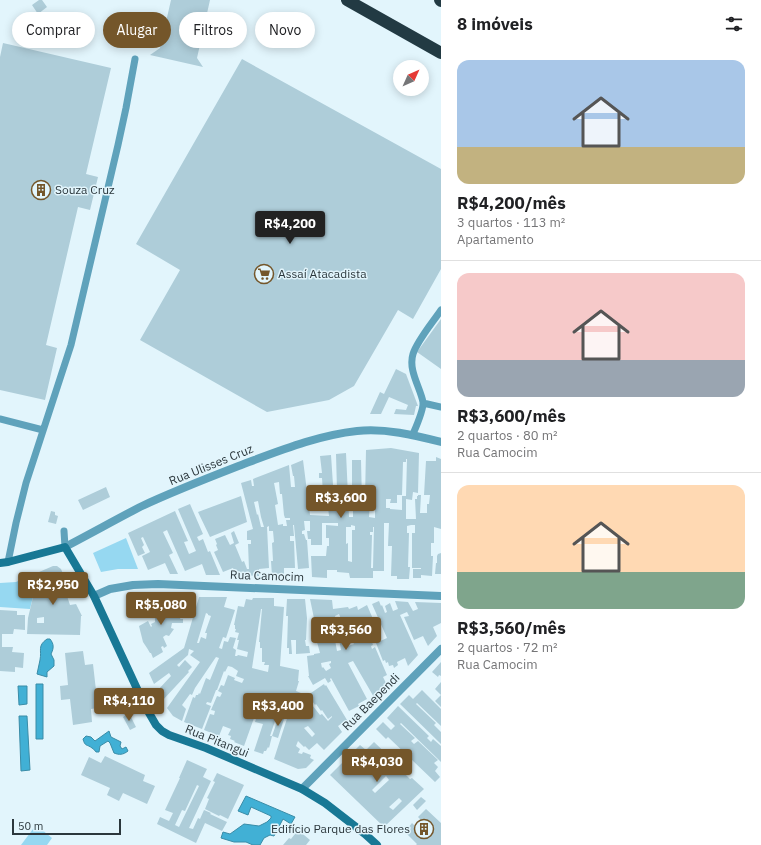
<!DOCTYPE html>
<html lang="pt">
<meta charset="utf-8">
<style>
body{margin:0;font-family:"IBM Plex Sans",sans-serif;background:#f6f6f6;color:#202124;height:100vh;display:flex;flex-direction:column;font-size:15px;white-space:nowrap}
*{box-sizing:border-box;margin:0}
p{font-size:13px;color:#757577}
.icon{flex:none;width:22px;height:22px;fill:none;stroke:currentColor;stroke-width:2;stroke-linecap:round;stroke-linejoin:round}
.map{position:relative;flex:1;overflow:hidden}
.sheet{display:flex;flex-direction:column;background:#fff;width:320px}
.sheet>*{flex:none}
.hud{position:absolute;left:12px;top:12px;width:369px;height:36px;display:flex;gap:8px}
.needle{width:26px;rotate:45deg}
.fabs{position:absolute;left:393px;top:60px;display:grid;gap:8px}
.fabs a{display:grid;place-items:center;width:36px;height:36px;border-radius:50%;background:#fff;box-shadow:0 2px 10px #0003;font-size:20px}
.scale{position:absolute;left:12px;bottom:10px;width:109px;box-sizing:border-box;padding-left:4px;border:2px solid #2b373c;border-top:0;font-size:11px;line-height:14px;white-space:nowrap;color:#2b373c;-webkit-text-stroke:3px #e2f5fc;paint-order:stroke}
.price{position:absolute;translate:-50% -34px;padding:0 9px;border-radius:4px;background:#74562a;color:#fff;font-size:13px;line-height:26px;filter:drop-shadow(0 1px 2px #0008)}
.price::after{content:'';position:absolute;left:50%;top:24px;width:12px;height:9px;margin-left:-6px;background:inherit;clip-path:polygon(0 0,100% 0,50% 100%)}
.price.current{background:#222;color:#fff}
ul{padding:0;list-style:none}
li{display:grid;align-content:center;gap:8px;height:212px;padding:0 16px}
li+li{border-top:1px solid #e0e0e0}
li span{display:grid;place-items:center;height:124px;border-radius:12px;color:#555}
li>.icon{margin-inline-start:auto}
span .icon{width:72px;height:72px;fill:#fffc;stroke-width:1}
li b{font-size:17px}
h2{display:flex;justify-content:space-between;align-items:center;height:48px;padding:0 16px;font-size:17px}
.pill{padding:0 14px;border-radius:18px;background:#fff;box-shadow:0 2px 10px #0003;font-size:14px;line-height:36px}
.pill.current{background:#74562a;color:#fff}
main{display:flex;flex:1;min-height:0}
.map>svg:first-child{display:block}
.green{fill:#96d8f1}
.water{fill:#41b0d5;stroke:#3a8ca7}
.building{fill:#aecdd9;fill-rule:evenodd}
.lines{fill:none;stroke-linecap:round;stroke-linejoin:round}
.lane{stroke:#5fa2bb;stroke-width:7}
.street{stroke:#5fa2bb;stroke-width:8}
.secondary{stroke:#187895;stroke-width:8}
.highway{stroke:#223a43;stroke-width:12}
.labels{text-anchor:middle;stroke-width:3;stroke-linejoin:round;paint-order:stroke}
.poi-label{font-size:12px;fill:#2b373c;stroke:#e2f5fc;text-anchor:start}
.street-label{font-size:12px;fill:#2b373c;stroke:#e2f5fc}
</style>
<main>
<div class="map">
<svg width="441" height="845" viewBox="0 0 441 845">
<rect width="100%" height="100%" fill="#e2f5fc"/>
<path class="green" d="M126 538 138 569H118L101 572 93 553Z
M39 572 30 609 0 607V583L16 582Z
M36 825 52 838 47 845H21Z"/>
<path class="water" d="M47 639H50C54 644 54 648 51 654L54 660V666L47 672V677L37 674C38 669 39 665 40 660 42 650 37 646 47 639Z
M36 684H43V739H36Z
M18 686H27V704L19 705Z
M19 716H27L30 770 21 771Z
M109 731 111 737 121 742 120 746 122 749 126 747 128 751C123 755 119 755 114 753L110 743 108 741 100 746 99 752H96C95 751 94 749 92 748 87 744 85 747 83 739L86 736 91 737 95 741Z
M246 796 295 817 291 824 283 819 274 836 270 835 264 838 260 845H253L246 842H234L221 838 223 832 230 834 244 824 259 826 267 822 271 818V816L251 807 248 815 238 811Z"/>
<path class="building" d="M39 0H42L47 7 38 14 32 5Z
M171 0H210L197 58 203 67 150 55 160 48Z
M37 15 43 25 34 31 28 21Z
M3 43 111 68 86 174 98 177 90 210 78 207 46 345 57 348 45 400 0 390V57Z
M242 59 441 169V269L413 319 398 310 354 386 329 400 267 412 140 340 180 270 136 244Z
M441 319V369L417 352Z
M396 369 406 374 418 406H416L414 415 394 414 396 409 406 410 408 405 389 397 381 414H370L380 392 384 394Z
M391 448 419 453 418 493 413 492 412 500 406 499V519H416L415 499H417V496H418V495H421L420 513H427V504H429L430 495H424L426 461H436V457L441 459V529L434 527V543H431V556H433L432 576 421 575V578H413V569H421V568H412V533H415V525H411L407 526V533H409L408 567H410L409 579H397V576H391L392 546H388L389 523H384V571H373V578H350L349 573 337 572V570H327V578L312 577 311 556H326L327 546H329V538H326V525L338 526V523H322V545H311V539H308L307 531H310V521H304L305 530 302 531V534H304L306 540H307L309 568 298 569 294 525H293L294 536H290V541H294L295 568H284V576H272L271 561H273L272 543 274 542 273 531H269V526L267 527 269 568 259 569V576L236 575 233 568 223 572 214 552 218 550 216 545 217 544 215 539 225 535 230 545 234 543 231 533 234 531 239 543 235 545 242 562 244 561 247 569H249L248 544H251V540H247V531L253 529 241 483 251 480 252 486H254L253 479 289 465 291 487H295L294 476H293L291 465 303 460 310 515 329 516 328 507 324 508 322 478H319V473H322L320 456 331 455 334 500H338V509H341L340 490H337L336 454 346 453 349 517H353V509H356V503H350V485H352V460H361L362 502 370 503 369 517 375 518V500L365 499 366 450ZM406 459H407L406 496H402V510L390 509V508H386V499H391L390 503H397V495H402L403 462H406ZM279 482 280 494H282L284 515 285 518H290V520H286L287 526H283V524L278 525 275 505 278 504 274 483ZM258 501 261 517 264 527H261L258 514 257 515 254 502ZM351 525 355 526V530H352V562L348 561V543L346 544V527H351ZM373 527H374L373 568H371L372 535H370V532H373Z
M106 487 110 497 83 510 78 500Z
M241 496 247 522 210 537 198 512Z
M190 504 203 534 197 537 199 541 203 539 208 552 210 551 220 575H206L202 564 185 571 167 530 163 532 173 553 169 555 178 574H170L165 563 148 570 142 556 150 552 143 537 141 538 144 545 142 547 145 553 138 556 128 533 175 511 188 541 184 542 189 554 196 551 178 509Z
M51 511 55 512V515L58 516 56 524 48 522Z
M441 553V574H435L436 563H437V556L438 554Z
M53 566H57L61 569 72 595 67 596 70 605 76 604 82 616H81L80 635 27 634 28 618 39 572ZM44 617V623H37V618Z
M199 597H227L224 607 235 610 226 638 223 637 219 648 222 649 224 641 228 642 230 637 236 638 233 648 236 650 235 656H237L238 655 247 657 248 652 237 649 239 640H237L239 633 235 632 236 629H235V625H234L238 606 244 607 246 599 252 600 253 598H274V606L284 607 280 666 299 670 298 681H299L296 691 306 695 305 696 320 715 322 714 328 721 332 717V716L328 719 322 710 321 711 316 704 315 705 308 695 324 684 325 686 326 685 347 720 338 726 342 732 324 750 317 743 309 750 305 746 304 747 298 741 296 746 300 749 298 753 302 754 303 752 311 755 310 758 314 760 306 768 298 769 274 759 292 703 282 700 270 736H272L269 748 268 747 266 751H264L263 754 254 751 263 724 255 722 262 699 259 698 255 706 258 707 244 746 234 742 235 741 230 739 231 736 228 735 231 729 223 726 219 736 204 730 210 714 214 715 215 711 211 710 217 696 220 697 222 693 218 691 221 685 224 686 228 675 235 678 234 680 242 683 244 679 236 676 238 671 232 667 228 666 225 672 224 671 217 690H216L211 703 207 702 206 704 211 706 202 729 184 722 193 697 195 698 196 695H198L199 693 200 694 206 678 210 680 219 658 216 657 195 688 192 695 190 694 182 705 186 709 182 721 173 716 167 708 200 662 190 655 194 651 189 649 188 655 177 665 179 667 185 660 192 667 188 671 189 672 162 701 157 691 171 676 169 673 154 684 149 673 184 648ZM261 609H262L259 642H260V648H262V662H265L264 665H269L268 672 252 668ZM206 613 208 614V615L211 616 205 633H207L206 639 201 637 199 643H197ZM308 726 315 734 312 737 304 728Z
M287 599H305L307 618 306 640H305L306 646H309L310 653 296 654V640H291L292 654H289V648H287L288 616H286Z
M310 599 332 600 333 609 348 607 349 609 357 606 358 610 367 605 373 619 370 620 378 640 372 642 373 645 371 646 372 649 375 647 387 675 383 677 387 685 382 687 383 690 375 699 353 661 348 663 367 699 358 704 359 706 349 711 331 678 330 679 331 681 328 683 325 678 313 685 308 676H309L307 656 314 655V654L320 653 317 642H315L313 629 316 628ZM339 614 350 642 352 641 354 644 348 646 341 621 336 622 335 616ZM339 639 341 650 337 651 335 640ZM331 661V663L329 664 331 668 326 671 323 667 322 668 321 663Z
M379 601 381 606 382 605 385 613 387 612 385 606 390 603 393 611 398 609 395 601 408 602 413 611 418 609 415 602 441 603V623L433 627 437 636 428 646 423 636 414 640 404 617 409 616 407 612 400 615 418 655 408 666 405 658 397 662 398 665 394 668 393 665 389 666 388 662 386 663 385 660 383 661 376 643 387 638 372 604Z
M168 603 180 605V606H186V617H181L180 619H183V623H172L171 628 174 629 169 636 166 635 163 637 167 646 164 648 163 646 161 647 163 652 153 658 151 653H150L147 648 143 642 139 626 148 621 151 627 152 626 151 624 155 622V618H157V616H151L152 606H158V604H164Z
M0 610 17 611V615H25V630L14 629 13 634H2V647H13L12 652 24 653 23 668 15 667V672L0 671Z
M83 651 85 665 93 664 98 708 91 709 92 722 73 725 70 699 61 700 60 686 68 685 65 653Z
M441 662V676L439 675 438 677 432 672Z
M441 682V707L435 701 441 695 435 689Z
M422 690 441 709V726L417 703 416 704 436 723 434 725 441 732V744L400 704 409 695 413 699Z
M398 706 429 736 427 738 431 742 433 739 441 746V762L401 723 400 724 415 738 411 741 414 744 418 741 438 760 434 763 438 767 435 771 440 777 435 782 388 737 386 739 376 729 383 722 391 730 395 726 387 718Z
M129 713 136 727 130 730 123 717Z
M279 716 284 719 278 738 272 736Z
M374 742 394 761 393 762 397 766 401 762 408 769 404 773 410 779 412 778 424 789 384 827 330 775 360 745 366 750ZM386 776 389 780 375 793 372 790ZM399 798 402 801 393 810 389 807Z
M105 756 145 775 143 781 155 786 147 804 123 793 119 801 107 795 110 788 81 775 89 757 101 763Z
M187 760 207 769 203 777 211 781 189 828 193 829 198 818 200 819 204 810 211 813 210 814 227 822 222 831 205 823 196 843 157 824 160 817 169 821 173 813 165 810 180 778H179ZM197 785 199 786 179 827 175 825 182 810 185 811Z
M217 773 244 785 228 819 220 815 219 816 205 809 209 799 207 798 215 782 213 781Z
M421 797 426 801 417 810 413 805Z
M426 809 441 823V845H416L417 844 405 832 412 823 415 826 421 820 418 817Z
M298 830 310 840 306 845H283L289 838 291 839Z"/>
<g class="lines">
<path class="lane" d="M423 403 441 407
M0 419 43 430
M413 434C416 427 424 409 423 402 420 387 408 370 413 354 417 341 433 322 441 310
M64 531 65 547
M8 562 16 523 26 483 71 345 118 145 126 108 135 59"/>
<path class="street" d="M65 547C90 534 115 520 140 507 176 490 213 476 249 462 284 449 320 435 357 431 385 428 414 435 441 442
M94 596 110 589 133 585 158 584 441 596
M302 789 441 649"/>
<path class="secondary" d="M0 563 8 562 65 547 94 596 145 706 156 725 162 731 169 735 206 748 302 789 325 803 365 834 377 845"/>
<path class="highway" d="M347 0 441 53
M440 0 441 1"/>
</g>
<defs>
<symbol id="building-ring" viewBox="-11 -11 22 22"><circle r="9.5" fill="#e2f5fc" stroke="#74562a" stroke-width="1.5"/><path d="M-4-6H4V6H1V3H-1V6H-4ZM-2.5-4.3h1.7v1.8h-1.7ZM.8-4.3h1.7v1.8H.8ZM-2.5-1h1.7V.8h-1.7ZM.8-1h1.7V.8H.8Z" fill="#74562a"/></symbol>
<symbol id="supermarket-ring" viewBox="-11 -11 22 22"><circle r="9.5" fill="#e2f5fc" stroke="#74562a" stroke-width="1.5"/><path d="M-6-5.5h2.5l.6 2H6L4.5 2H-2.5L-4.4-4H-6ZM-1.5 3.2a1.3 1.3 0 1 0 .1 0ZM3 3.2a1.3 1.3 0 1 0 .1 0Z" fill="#74562a"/></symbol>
</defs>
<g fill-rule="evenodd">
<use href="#building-ring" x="30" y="179" width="22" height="22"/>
<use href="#supermarket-ring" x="253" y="263" width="22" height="22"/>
<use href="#building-ring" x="413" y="818" width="22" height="22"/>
</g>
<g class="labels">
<g class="poi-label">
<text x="55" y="194">Souza Cruz</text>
<text x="278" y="278">Assaí Atacadista</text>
<text x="410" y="833" text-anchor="end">Edifício Parque das Flores</text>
</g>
<g class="street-label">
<text transform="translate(211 465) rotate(-22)" y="4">Rua Ulisses Cruz</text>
<text transform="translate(267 576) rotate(2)" y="4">Rua Camocim</text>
<text transform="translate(371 702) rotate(-45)" y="4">Rua Baependi</text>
<text transform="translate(217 741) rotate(22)" y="4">Rua Pitangui</text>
</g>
</g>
</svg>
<div class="fabs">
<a><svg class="needle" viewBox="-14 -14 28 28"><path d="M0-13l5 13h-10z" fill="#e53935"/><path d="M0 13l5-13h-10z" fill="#757577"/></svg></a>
</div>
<div class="scale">50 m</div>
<b class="price current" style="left:290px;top:245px">R$4,200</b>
<b class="price" style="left:341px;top:519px">R$3,600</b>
<b class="price" style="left:53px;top:606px">R$2,950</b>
<b class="price" style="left:161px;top:626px">R$5,080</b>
<b class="price" style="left:346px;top:651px">R$3,560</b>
<b class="price" style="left:129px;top:722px">R$4,110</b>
<b class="price" style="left:278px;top:727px">R$3,400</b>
<b class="price" style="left:377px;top:783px">R$4,030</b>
<div class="hud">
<a class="pill">Comprar</a>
<a class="pill current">Alugar</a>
<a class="pill">Filtros</a>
<a class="pill">Novo</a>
</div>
</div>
<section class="sheet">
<h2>8 imóveis<svg class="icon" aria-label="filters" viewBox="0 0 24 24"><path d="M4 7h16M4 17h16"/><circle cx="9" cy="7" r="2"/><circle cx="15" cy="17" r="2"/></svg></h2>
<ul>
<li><span style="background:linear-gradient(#a9c7e8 70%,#c2b280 0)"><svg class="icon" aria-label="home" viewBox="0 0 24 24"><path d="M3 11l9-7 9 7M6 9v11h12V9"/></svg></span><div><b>R$4,200/mês</b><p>3 quartos · 113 m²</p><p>Apartamento</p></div></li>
<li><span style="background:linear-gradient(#f6c9c9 70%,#9aa5b1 0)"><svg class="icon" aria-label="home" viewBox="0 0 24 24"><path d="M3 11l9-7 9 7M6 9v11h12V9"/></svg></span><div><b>R$3,600/mês</b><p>2 quartos · 80 m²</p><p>Rua Camocim</p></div></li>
<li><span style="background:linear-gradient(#ffd9b3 70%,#7fa58c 0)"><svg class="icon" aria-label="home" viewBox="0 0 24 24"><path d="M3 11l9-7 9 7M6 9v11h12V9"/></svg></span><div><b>R$3,560/mês</b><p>2 quartos · 72 m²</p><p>Rua Camocim</p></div></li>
</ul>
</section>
</main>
